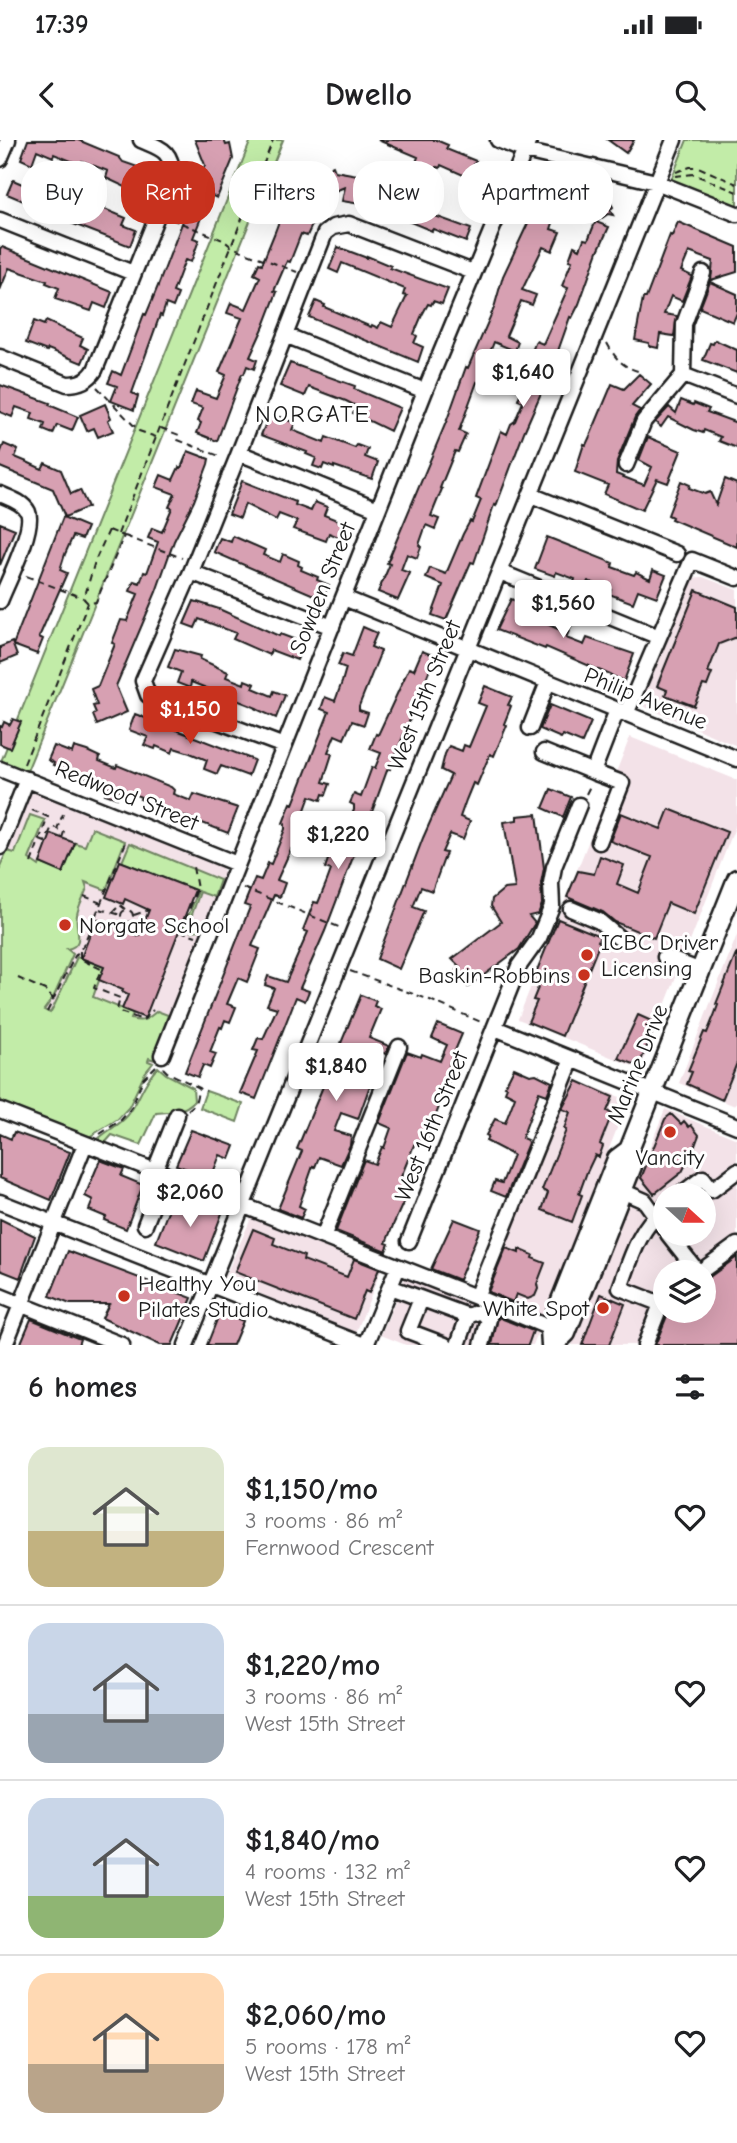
<!DOCTYPE html>
<meta charset="utf-8">
<style>
body{margin:0;font-family:"Comic Neue",sans-serif;background:#f2f2f2;color:#202124;height:100vh;display:flex;flex-direction:column;font-size:26px;white-space:nowrap}
*{box-sizing:border-box;margin:0}
p{font-size:23px;color:#757577}
.icon{flex:none;width:38px;height:38px;fill:none;stroke:currentColor;stroke-width:2;stroke-linecap:round;stroke-linejoin:round}
.map{position:relative;height:1205px;overflow:hidden}
.side{display:flex;flex-direction:column;background:#fff;flex:1}
.side>*{flex:none}
.banner{position:absolute;left:21px;top:21px;width:696px;height:63px;display:flex;gap:14px}
.needle{width:46px;rotate:111deg}
.tools{position:absolute;left:653px;top:1043px;display:grid;gap:14px}
.tools a{display:grid;place-items:center;width:63px;height:63px;border-radius:50%;background:#fff;box-shadow:0 7px 28px #0002;font-size:35px}
.price{position:absolute;translate:-50% -60px;padding:0 16px;border-radius:7px;background:#fff;color:#222;font-size:23px;line-height:46px;filter:drop-shadow(0 2px 4px #0008)}
.price::after{content:'';position:absolute;left:50%;top:42px;width:21px;height:16px;margin-left:-10px;background:inherit;clip-path:polygon(0 0,100% 0,50% 100%)}
.price.current{background:#c8321e;color:#fff}
ul{padding:0;list-style:none}
li{display:flex;align-items:center;gap:21px;height:175px;padding:0 28px}
li+li{border-top:2px solid #e0e0e0}
li span{display:grid;place-items:center;flex:none;width:196px;height:140px;border-radius:21px;color:#555}
li>.icon{margin-inline-start:auto}
span .icon{width:84px;height:84px;fill:#fffc;stroke-width:1}
li b{font-size:30px}
h2{display:flex;justify-content:space-between;align-items:center;height:84px;padding:0 28px;font-size:30px}
.tag{padding:0 24px;border-radius:28px;background:#fff;box-shadow:0 7px 28px #0002;font-size:24px;line-height:63px}
.tag.current{background:#c8321e;color:#fff}
.status{display:flex;justify-content:space-between;align-items:center;height:49px;padding:0 35px;background:#fff;direction:ltr}
.status svg{height:19px;fill:currentColor}
header{display:flex;justify-content:space-between;align-items:center;height:91px;padding:0 28px;background:#fff;font-size:32px;font-weight:700}
.map>svg:first-child{display:block}
.built{fill:#f3e2e8;fill-rule:evenodd}
.green{fill:#c2eca8;stroke:#6f8462;stroke-width:2}
.building{fill:#d7a0b2;stroke:#1c1c1c;stroke-width:2}
.lines{fill:none;stroke-linecap:round;stroke-linejoin:round}
.minor-casing{stroke:#1c1c1c;stroke-width:19}
.major-casing{stroke:#1c1c1c;stroke-width:23}
.path{stroke:#1c1c1c;stroke-width:2;stroke-dasharray:7 5;stroke-linecap:butt}
.minor{stroke:#fff;stroke-width:14}
.major{stroke:#fff;stroke-width:18}
.poi-dot{fill:#c8321e;stroke:#fff;stroke-width:2.5}
.labels{text-anchor:middle;stroke-width:6;stroke-linejoin:round;paint-order:stroke}
.street-label{font-size:23px;fill:#1c1c1c;stroke:#fff}
.poi-label{font-size:23px;fill:#1c1c1c;stroke:#fff;text-anchor:start}
.neighbourhood-label{font-size:24px;letter-spacing:2px;fill:#1c1c1c;stroke:#fff}
</style>
<div class="status"><b>17:39</b><svg viewBox="0 0 49 12"><path d="M0 12V9h3v3zM5 12V6h3v6zM10 12V3h3v9zM15 12V0h3v12zM26 1h20v11H26zM47 4h2v5h-2z"/></svg></div>
<header><svg class="icon" aria-label="back" viewBox="0 0 24 24"><path d="M15 5l-7 7 7 7"/></svg>Dwello<svg class="icon" aria-label="search" viewBox="0 0 24 24"><circle cx="10" cy="10" r="6"/><path d="M15 15l6 6"/></svg></header>
<div class="map">
<svg width="737" height="1205" viewBox="0 0 737 1205">
<rect width="100%" height="100%" fill="#fff"/>
<filter id="ink" filterUnits="userSpaceOnUse"><feTurbulence type="fractalNoise" baseFrequency=".0143" numOctaves="2"/><feDisplacementMap in="SourceGraphic" scale="14" xChannelSelector="R" yChannelSelector="G"/><feConvolveMatrix kernelMatrix="1 2 1 2 8 2 1 2 1" color-interpolation-filters="sRGB"/></filter>
<g filter="url(#ink)">
<path class="built" d="M703 437 737 450V606L638 564 690 438Z
M630 597 737 640V682L640 929 518 879Z
M38 651 219 723 226 735 152 926 145 933 129 967 118 979 89 997 0 962V726L29 655Z
M737 795V961L735 966 679 943Z
M570 938 628 960 533 1205H406L381 1195 406 1135 482 1164Z
M665 969 737 999V1205H572ZM665 1055H704V1094H665ZM665 1132H704V1171H665Z
M253 1074 383 1125 356 1193 224 1139Z"/>
<path class="green" d="M251 0H283L25 636 0 624Z
M687 0H737V66L671 40Z
M30 675 45 680 29 719 39 726 40 723 63 732 75 703 85 706 92 688 125 701 106 750 85 742 87 748C84 757 78 766 77 775 74 788 87 805 67 809L73 814 54 856 44 870 50 873 54 866 77 817 104 827 93 857 133 873 131 879C144 883 147 879 157 871L168 875 166 880 170 882 155 920 149 918 148 921 153 923 145 933 129 967 118 979 89 997 0 962V726L7 711 15 713Z
M130 703 220 740 214 757 200 752 190 780 203 783 200 790 191 791 184 787 198 751 122 722Z
M158 927 166 934 193 948 194 961C184 972 171 972 156 973L141 1005 112 995 105 1003 97 1000C107 990 119 986 128 975 141 958 141 945 158 927Z
M206 951 243 964 237 982 200 968Z"/>
<path class="building" d="M28 0H78L119 17 123 22 158 34 152 49 141 45 138 53 106 38 108 31 82 21 81 25 54 14 53 17 37 10 32 24 21 19Z
M195 0H224L226 5 230 4 233 19 217 58 210 55 193 98 199 100 194 114 191 122 185 120 173 152 178 154 173 167 166 164 162 176 160 175 132 253 138 256 134 270 111 261 117 246 108 243 113 231 121 235 144 174 146 175 158 146 184 78 175 74 189 36 199 40 205 25Z
M378 0H436L448 5 446 9 476 21 474 24 493 31 481 66 469 62 477 41 441 25 440 28 437 27 434 33 415 25 418 17Z
M608 0H634L626 13Z
M333 26 335 31 358 35V38L397 46 392 58 403 62 402 64 471 89 466 102 433 89 432 91 372 66 342 61 345 47 310 61 305 48 316 43 313 38 322 34 321 31Z
M575 36 582 37 580 48 547 68 538 53 555 42 556 45 561 41 562 43Z
M13 40 91 74 95 65 126 78 123 85 136 90 130 106 71 83V81L7 54Z
M596 47 599 52 602 50 606 54 613 67 610 70 613 75 608 74 596 82 609 87 598 111 579 164 572 178 570 177 552 228 524 292 496 366 494 365 474 423 471 422 446 480 432 475 443 445 426 438 430 428 446 434 463 394 470 381 472 382 481 360 476 358 501 291 507 294 511 284 515 281 523 262 518 260 521 251 526 253 534 232 525 229 536 201 543 204 568 148 562 146 572 121 569 120 574 106 580 109 584 99 588 100 599 73 587 71 585 66 588 59 584 53Z
M286 52 310 62 302 81 312 85 307 96 301 94 290 122 287 121 274 151 277 152 264 186 250 217 257 220 254 229 247 226 244 234H242L217 301 197 293 201 283 198 281 203 268 191 264 196 251 216 258 226 235 219 232 242 178 227 173 231 163 246 169 260 137 254 134 259 123 262 124 275 92 285 65 281 63Z
M530 64 556 74 551 89 560 92 552 111 543 107 522 150 536 155 532 165 521 161 506 196 518 202 515 211 494 202 482 233 484 234 480 244 477 242 459 291 466 294 458 312 455 311 440 348 442 349 431 376 439 379 435 389 426 385 419 405 421 407 417 418 407 414 401 430 410 433 398 460 378 452 390 424 387 423 447 280 466 227 468 228 494 168 503 136 528 83 523 81Z
M678 82 737 107V132L711 140 713 121 689 112 681 131 692 136 682 161 671 156 664 174 677 176 674 196 660 194 658 208 649 206V203L635 200 643 158H646L670 95 672 96Z
M2 107 112 152 106 168 94 163 91 171 55 159 59 148 46 143 47 141 9 128 0 150V108Z
M338 107 367 118V116L391 126 390 128 448 149 442 164 433 161 431 165 428 164 422 175 414 194 417 196 414 203 423 207 418 222 309 177 316 161 325 165 324 167 371 187 372 185 378 188 381 182 392 187 407 156 403 155 405 149 342 123 338 133 329 129Z
M710 142 737 154V173L733 182 700 168Z
M34 181 44 185 46 181 83 198 80 205 88 209 82 223 48 209 47 211 26 203Z
M715 200 737 210V233L703 220 710 203 713 204Z
M290 223 355 246 354 249 400 268 390 291 353 273 356 266 346 261 309 247 305 256 280 246Z
M639 234 651 244 632 266 640 270 635 277 617 321 616 334 644 345 652 327 639 320 648 297 681 311 668 343 657 339 642 370 604 354 608 345 575 332 584 304 586 305 591 294 612 244 624 249Z
M0 245 50 263 49 265 78 277 72 291 57 285 53 294 43 290 45 284 31 279 33 273 16 267 12 277 0 272Z
M681 260 693 265 694 263 709 269 707 272 737 283V308L719 301 721 297 704 290 703 293 694 290 668 277 661 287 655 282 669 267 676 273Z
M105 264 111 278 108 280 113 291 98 297 94 288 87 291 80 275Z
M269 276 279 280 280 277 295 283 292 290 324 303 326 297 355 308 357 305 368 309 365 317 378 322 372 339 334 326V328L324 324 322 329 313 326 316 318 306 314 307 312 261 295Z
M4 304 18 310 15 317 27 322 42 329 45 323 61 330 71 354 80 350 88 367 65 377 53 349 0 327V314Z
M188 311 209 319 208 324 194 361 174 401 156 452 116 546 127 572 97 585 93 575 96 573 93 566 97 565 91 549 98 546 115 504 112 503 121 480 127 481 138 454 130 451 134 441 140 443 144 432 147 433 158 402 148 398 152 388 162 392 172 368 169 367 175 354 156 347 161 335 173 340 179 327 181 328Z
M725 339 737 344V407L671 379 672 377 668 375 681 341 690 345 689 348 705 354 710 352 716 365Z
M242 341 296 362 295 365 311 371 315 362 327 367 324 375 352 386 346 400 329 393 326 401 293 389 297 381 279 374 276 380 245 364 240 378 229 374Z
M63 377 87 387 82 399 73 396 65 414 60 430 67 433 39 497 43 499 37 514 13 505 17 516 0 523V507L12 502 13 505Z
M0 383 15 389 0 425Z
M233 396 265 410 263 415 280 422 283 414 299 421 298 425 302 427 301 430 318 437 317 440 329 445 323 459 214 412 220 398 231 402Z
M547 397 613 423 612 427 634 435 636 432 650 439 653 430 666 435 657 457 638 450 633 463 609 454 611 450 588 441 584 450 573 445 575 439 556 432 555 436 535 429Z
M696 450 737 467V497L719 504 708 532 712 533 707 546 703 545 694 566 665 555 667 550 657 546Z
M511 459 533 468 532 472 540 475 538 480 560 490 568 471 576 474 566 498 584 505 587 498 634 514 624 541 546 507 545 509 496 490Z
M194 461 219 469 279 496 280 494 304 503 297 520 271 510 269 515 233 499 236 493 199 479 195 488 184 484Z
M363 487 377 493 371 507 381 511 359 566V570L368 573 364 585 352 581 344 599 335 595 328 612 332 614 323 642 330 644 326 655 323 654 321 660 310 656 301 681 309 684 298 711 291 709 277 740 285 743 280 757 274 755 252 806 260 809 247 842 238 838 227 864 236 867 230 882 225 880 222 888 220 887 210 912 216 914 210 928 203 925 198 937 185 932 250 767 244 765 255 738 261 740 268 723 271 724 285 689V684L283 683 291 663 293 664 329 572 321 569 325 557 335 561 342 542 346 528 338 525 343 513 352 516Z
M175 509 201 516 200 519 228 532 226 537 244 544 245 540 255 544 253 548 272 556 274 551 285 555 276 578 256 569 257 568 191 542 190 548 177 543 181 532 168 527Z
M422 511 435 516 390 629 388 628 357 713 355 712 325 791 300 848 309 851 305 861 296 857 256 959 240 953 258 911 253 910 258 898 263 899 277 868 267 865 274 848 265 845 268 836 286 842 308 792 303 790 314 762 318 763 327 741 331 730 325 728 334 703 337 704 341 694 343 695 354 670V665L350 663 354 654 361 657 372 627 375 628 381 613 370 609 376 594 378 595 409 528 414 530Z
M485 546 512 557 508 565 511 566 504 584 507 585 494 616 490 614 477 645 473 643 466 660 460 677 470 681 463 699 450 694 442 712 446 713 432 751 421 747 413 767 424 771 399 829 377 819 423 698 451 635 441 630 445 614 449 606 462 611 464 605 469 607 486 566 478 563Z
M550 565 591 582 582 603 563 595 561 598 540 589Z
M135 574 254 620 248 636 221 626 217 634 204 629 207 620 190 613 174 608 172 613 156 606 155 609 144 605 148 597 129 590Z
M13 579 21 582 10 608 0 604V586L2 587 4 582 10 585Z
M54 606 72 613 74 607 87 611 100 617 99 621 116 628 117 625 171 647 174 650 173 654 191 661 194 654 238 668 228 693 140 659 141 657 121 649 117 658 105 654 108 646 53 625 54 623 48 620Z
M551 649 571 657 563 677 543 668Z
M669 669 727 692 694 774 668 763 654 798 615 782 603 772 567 757 578 731 594 734 600 716 624 725 617 744 638 753 652 717 610 701 621 673 661 689Z
M537 674 544 728 541 743 542 764 538 774 529 776 535 783 519 809 468 847 455 832 460 827 452 819 501 782 491 766 492 759 504 749 515 748 504 682 517 680V676Z
M51 694 75 703 63 733 40 723Z
M120 721 195 750 145 878 122 869 128 855 122 852 123 850 99 840 104 827 81 818 96 779 139 796 149 770 125 759 123 764 106 757Z
M558 779 600 796 598 801 600 802 562 896 528 882 537 861 533 860 540 843 533 840Z
M737 812V923L722 960 687 944 692 932 688 931 704 892 707 893 714 876 718 865 716 864Z
M361 855 376 861 374 866 381 869 369 898 389 906 386 914 369 908 360 932 373 937 358 979 341 973 334 991 351 996 350 1005 341 1025 319 1017 315 1027 313 1026 299 1066 305 1069 301 1078 278 1069 302 1011 297 1009 302 997Z
M638 875 656 883 639 926 618 918Z
M438 884 462 894 449 925 454 927 425 1004 416 1000 401 1037 413 1041 394 1083 386 1103 389 1104 386 1111 336 1091 364 1020 375 1024 382 1007 384 1008 391 988 379 983 407 912 421 917 422 914 440 921 447 905 432 898Z
M514 928 530 935 536 934 552 942 547 955 539 952 522 998 527 1000 528 1003 506 1057 491 1051 495 1041 502 1043 513 1015 486 1001 488 996 486 995 495 979 505 983 515 957 505 952 507 947 505 946Z
M577 941 613 957 607 971 612 974 600 1004 603 1006 599 1017 595 1015 587 1032 579 1054 582 1055 572 1082 542 1070 548 1053 542 1050 566 990 564 989 570 972 562 969Z
M671 974 681 984 684 981 689 987 691 985 699 995 688 1024H686L682 1032 654 1054 641 1038 665 979Z
M191 990 235 1006 230 1019 220 1015 211 1038 176 1025Z
M14 992 70 1012 51 1060 0 1038V994L11 999Z
M100 1020 124 1029 121 1036 143 1045 126 1089 104 1080 106 1077 89 1070 93 1060 85 1056Z
M203 1060 224 1068 204 1121 156 1102 172 1061 199 1071Z
M0 1079 35 1096 20 1138 0 1130Z
M454 1079 480 1089 459 1140 431 1129Z
M253 1089 275 1098 273 1104 304 1116 303 1120 347 1137 354 1119 379 1129 369 1153 365 1151 354 1179 235 1132Z
M506 1108 519 1113V1109L533 1115 532 1118 545 1123 537 1144 538 1149 535 1156 528 1159 516 1154 513 1162 488 1152Z
M68 1111 192 1158 172 1205H160L102 1178 109 1164H70L50 1156Z
M737 1117V1205H655L669 1171H704V1141Z
M601 1154 625 1164 609 1205H582Z
M220 1172 243 1181 233 1205H207Z
M498 1177 533 1191 528 1205H492Z
M31 1179 80 1199 78 1205H20Z"/>
<g class="lines">
<defs>
<path id="minor" d="M498 0 525 11 656 42 737 74
M0 19 8 0
M0 80 133 133
M285 195 425 251
M0 217 67 244C79 244 88 241 95 230L173 36C171 10 162 9 141 0
M683 235 737 256
M626 325 644 281 683 235 684 184 703 133
M0 354C9 358 23 362 28 372 35 388 7 443 0 461
M531 355 677 414
M378 369 239 313 325 93 333 87 349 84 473 132
M191 432 239 313
M500 432 659 497
M344 458 737 619
M626 574 692 420 737 438
M530 588 548 542
M284 606 148 555 143 541 191 432 332 487
M544 612 593 632
M0 629 237 724
M599 702 622 643 593 632 617 570
M0 707 27 639
M571 769 599 781 619 798
M665 817 701 831
M495 888 737 986
M162 915 425 251 529 0
M0 970 476 1157 550 1188
M155 1030 177 975
M622 1051 645 1061 665 1089
M680 1055 703 1038 712 1050 737 1031
M0 1062 364 1205
M145 1085 165 1034
M668 1094 698 1132
M323 1097 399 907
M409 1101 519 826 539 798 552 766 551 743 554 727 579 665
M700 1132 737 1105
M390 1147 468 1176 458 1205
M0 1156 122 1205
M476 1157 572 919
M421 1159 408 1191 445 1205
M661 1164 620 1148C631 1118 639 1088 665 1067
M468 1176 481 1171 489 1179 482 1205
M5 1205 85 1004
M186 1205 674 0
M366 1205 398 1127
M645 1205 661 1164 665 1160"/>
<path id="major" d="M551 1205 550 1188 617 1019 629 1010 737 739
M554 1205 566 1193 632 1026 629 1010"/>
</defs>
<use href="#minor" class="minor-casing"/>
<use href="#major" class="major-casing"/>
<path class="path" d="M676 32 690 27H698L737 44
M675 36 693 34 737 52
M171 79 223 100 232 107 297 132
M607 203C616 220 623 227 641 232
M97 247 139 291 156 297
M161 288 179 295 178 300 222 317
M109 390 124 396 96 462 88 463 84 459 95 421Z
M118 394 273 0
M125 396 182 418
M26 436 83 458
M24 624 88 463
M586 654 591 644
M62 698 64 692 57 689 63 674
M40 700 45 702 52 687 56 688
M31 723 48 677 32 670
M243 748 341 788
M84 756 101 763
M100 769 121 775
M121 776a6 6 0 1 1 12 0a6 6 0 1 1-12 0Z
M112 773 120 765 125 769
M134 775 149 770
M130 783 132 794
M180 791 196 796
M181 791 197 749 193 727
M80 811V819L101 829 94 848 120 858 117 870 120 872 143 880 153 870
M350 831 430 860 481 882
M18 838 45 850 54 860
M47 872 75 816 83 806 127 700
M163 928 167 932 206 951
M188 970 195 964 199 948
M100 994 121 980 132 967 143 939 156 926"/>
<use href="#minor" class="minor"/>
<use href="#major" class="major"/>
</g>
</g>
<g class="poi-dot">
<circle cx="65" cy="785" r="7"/>
<circle cx="587" cy="815" r="7"/>
<circle cx="584" cy="835" r="7"/>
<circle cx="670" cy="992" r="7"/>
<circle cx="124" cy="1156" r="7"/>
<circle cx="603" cy="1168" r="7"/>
</g>
<g class="labels">
<g class="street-label">
<text transform="translate(322 448) rotate(-68)" y="8">Sowden Street</text>
<text transform="translate(424 555) rotate(-68)" y="8">West 15th Street</text>
<text transform="translate(646 558) rotate(22)" y="8">Philip Avenue</text>
<text transform="translate(127 655) rotate(22)" y="8">Redwood Street</text>
<text transform="translate(637 924) rotate(-68)" y="8">Marine Drive</text>
<text transform="translate(431 986) rotate(-68)" y="8">West 16th Street</text>
</g>
<g class="poi-label">
<text x="79" y="793">Norgate School</text>
<text x="601" y="810">ICBC Driver<tspan x="601" dy="26">Licensing</tspan></text>
<text x="570" y="843" text-anchor="end">Baskin-Robbins</text>
<text x="670" y="1025" text-anchor="middle">Vancity</text>
<text x="138" y="1151">Healthy You<tspan x="138" dy="26">Pilates Studio</tspan></text>
<text x="589" y="1176" text-anchor="end">White Spot</text>
</g>
<g class="neighbourhood-label">
<text x="313" y="282">NORGATE</text>
</g>
</g>
</svg>
<div class="tools">
<a><svg class="needle" viewBox="-14 -14 28 28"><path d="M0-13l5 13h-10z" fill="#e53935"/><path d="M0 13l5-13h-10z" fill="#757577"/></svg></a>
<a><svg class="icon" aria-label="layers" viewBox="0 0 24 24"><path d="M12 4l9 5-9 5-9-5zM3 14l9 5 9-5"/></svg></a>
</div>
<b class="price" style="left:523px;top:269px">$1,640</b>
<b class="price" style="left:563px;top:500px">$1,560</b>
<b class="price current" style="left:190px;top:606px">$1,150</b>
<b class="price" style="left:338px;top:731px">$1,220</b>
<b class="price" style="left:336px;top:963px">$1,840</b>
<b class="price" style="left:190px;top:1089px">$2,060</b>
<div class="banner">
<a class="tag">Buy</a>
<a class="tag current">Rent</a>
<a class="tag">Filters</a>
<a class="tag">New</a>
<a class="tag">Apartment</a>
</div>
</div>
<section class="side">
<h2>6 homes<svg class="icon" aria-label="filters" viewBox="0 0 24 24"><path d="M4 7h16M4 17h16"/><circle cx="9" cy="7" r="2"/><circle cx="15" cy="17" r="2"/></svg></h2>
<ul>
<li><span style="background:linear-gradient(#dfe7d0 60%,#c2b280 0)"><svg class="icon" aria-label="home" viewBox="0 0 24 24"><path d="M3 11l9-7 9 7M6 9v11h12V9"/></svg></span><div><b>$1,150/mo</b><p>3 rooms · 86 m²</p><p>Fernwood Crescent</p></div><svg class="icon" aria-label="heart" viewBox="0 0 24 24"><path d="M12 20l-8-8c-3-5 5-10 8-4 3-6 11-1 8 4z"/></svg></li>
<li><span style="background:linear-gradient(#c9d6e8 65%,#9aa5b1 0)"><svg class="icon" aria-label="home" viewBox="0 0 24 24"><path d="M3 11l9-7 9 7M6 9v11h12V9"/></svg></span><div><b>$1,220/mo</b><p>3 rooms · 86 m²</p><p>West 15th Street</p></div><svg class="icon" aria-label="heart" viewBox="0 0 24 24"><path d="M12 20l-8-8c-3-5 5-10 8-4 3-6 11-1 8 4z"/></svg></li>
<li><span style="background:linear-gradient(#c9d6e8 70%,#8fb573 0)"><svg class="icon" aria-label="home" viewBox="0 0 24 24"><path d="M3 11l9-7 9 7M6 9v11h12V9"/></svg></span><div><b>$1,840/mo</b><p>4 rooms · 132 m²</p><p>West 15th Street</p></div><svg class="icon" aria-label="heart" viewBox="0 0 24 24"><path d="M12 20l-8-8c-3-5 5-10 8-4 3-6 11-1 8 4z"/></svg></li>
<li><span style="background:linear-gradient(#ffd9b3 65%,#b9a48a 0)"><svg class="icon" aria-label="home" viewBox="0 0 24 24"><path d="M3 11l9-7 9 7M6 9v11h12V9"/></svg></span><div><b>$2,060/mo</b><p>5 rooms · 178 m²</p><p>West 15th Street</p></div><svg class="icon" aria-label="heart" viewBox="0 0 24 24"><path d="M12 20l-8-8c-3-5 5-10 8-4 3-6 11-1 8 4z"/></svg></li>
</ul>
</section>
